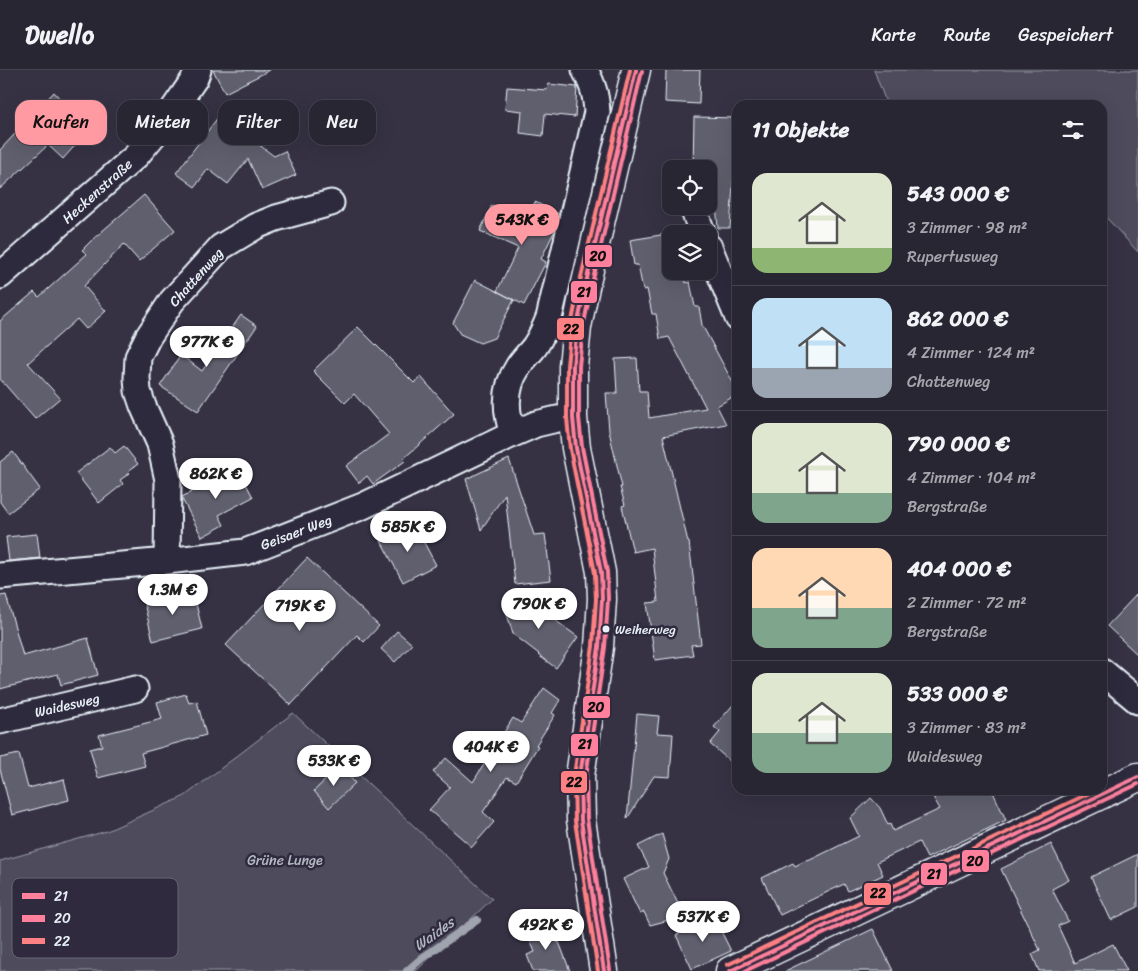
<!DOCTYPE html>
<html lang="de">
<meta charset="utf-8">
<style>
body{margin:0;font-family:Sriracha,sans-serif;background:#302e3b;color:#f1f3f6;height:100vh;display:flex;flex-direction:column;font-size:19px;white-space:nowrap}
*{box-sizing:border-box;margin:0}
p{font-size:16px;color:#a5a5ac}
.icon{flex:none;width:28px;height:28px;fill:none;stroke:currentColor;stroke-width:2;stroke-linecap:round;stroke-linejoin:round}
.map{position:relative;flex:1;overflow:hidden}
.panel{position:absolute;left:732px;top:30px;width:375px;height:695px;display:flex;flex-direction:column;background:#282633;border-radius:15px;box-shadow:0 5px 20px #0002,0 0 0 1px #44434e}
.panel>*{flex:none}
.top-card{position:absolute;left:15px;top:30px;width:475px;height:45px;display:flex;gap:10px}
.fabs{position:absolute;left:662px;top:90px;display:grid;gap:10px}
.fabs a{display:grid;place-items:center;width:55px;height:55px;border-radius:10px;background:#282633;box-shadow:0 5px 20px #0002,0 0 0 1px #44434e;font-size:25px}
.price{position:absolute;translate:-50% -42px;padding:0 11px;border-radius:18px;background:#fff;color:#222;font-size:16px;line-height:32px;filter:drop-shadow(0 1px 2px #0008)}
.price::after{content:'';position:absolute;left:50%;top:30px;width:15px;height:11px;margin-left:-8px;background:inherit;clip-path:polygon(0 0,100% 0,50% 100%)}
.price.on{background:#ff9aa2;color:#111}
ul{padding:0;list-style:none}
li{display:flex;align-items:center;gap:15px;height:125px;padding:0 20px}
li+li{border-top:1px solid #44434e}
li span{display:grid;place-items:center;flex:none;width:140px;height:100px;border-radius:15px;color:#555}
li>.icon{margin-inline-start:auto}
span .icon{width:60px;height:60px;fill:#fffc;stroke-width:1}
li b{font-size:21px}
h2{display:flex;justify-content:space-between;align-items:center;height:60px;padding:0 20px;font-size:21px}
.chip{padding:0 18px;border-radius:15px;background:#282633;box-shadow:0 5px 20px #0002,0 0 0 1px #44434e;font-size:18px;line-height:45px}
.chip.on{background:#ff9aa2;color:#111}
header{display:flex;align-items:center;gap:30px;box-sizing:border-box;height:70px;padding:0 25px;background:#282633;border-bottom:1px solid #44434e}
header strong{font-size:24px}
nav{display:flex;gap:28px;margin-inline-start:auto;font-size:18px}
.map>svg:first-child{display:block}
.green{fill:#4d4b5c;stroke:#9a9eaa}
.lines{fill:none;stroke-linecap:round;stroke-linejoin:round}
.stream{stroke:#a0a4af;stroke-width:8}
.building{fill:#605e6e;stroke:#e8f1f8}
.minor-casing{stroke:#e8f1f8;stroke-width:29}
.secondary-casing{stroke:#e8f1f8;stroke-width:31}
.minor{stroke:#2f2a3d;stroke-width:25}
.secondary{stroke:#2f2a3d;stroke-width:28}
.bus-1-casing{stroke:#2f2a3d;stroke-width:8}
.bus-2-casing{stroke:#2f2a3d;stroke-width:8}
.bus-3-casing{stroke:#2f2a3d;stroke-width:8}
.bus-1{stroke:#ff809c;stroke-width:4}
.bus-2{stroke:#ff809c;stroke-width:4}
.bus-3{stroke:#ff8083;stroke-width:4}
.bus-dot{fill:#e8f1f8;stroke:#2f2a3d;stroke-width:2}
.labels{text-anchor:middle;stroke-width:5;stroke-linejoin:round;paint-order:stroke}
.bus-label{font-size:13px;fill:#e8f1f8;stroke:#2f2a3d;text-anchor:start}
.street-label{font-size:14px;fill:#e8f1f8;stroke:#2f2a3d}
.park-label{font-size:14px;fill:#b2b7c1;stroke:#2f2a3d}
.water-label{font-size:15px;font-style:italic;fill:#b2b7c2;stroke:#2f2a3d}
.key{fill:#2f2a3d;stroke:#666675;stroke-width:1}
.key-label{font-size:14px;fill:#e8f1f8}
.line-badge{stroke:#2f2a3d;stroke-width:2}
.pale-badge-label{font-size:14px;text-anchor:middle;font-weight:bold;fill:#111}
</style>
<header>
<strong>Dwello</strong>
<nav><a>Karte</a><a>Route</a><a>Gespeichert</a></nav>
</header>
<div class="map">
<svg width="1138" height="901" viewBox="0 0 1138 901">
<rect width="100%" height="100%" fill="#363244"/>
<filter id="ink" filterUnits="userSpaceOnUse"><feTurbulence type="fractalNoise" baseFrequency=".02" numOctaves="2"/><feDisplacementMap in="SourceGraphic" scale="10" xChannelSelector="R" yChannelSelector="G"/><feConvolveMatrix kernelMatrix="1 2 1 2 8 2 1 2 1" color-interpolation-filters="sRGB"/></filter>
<g filter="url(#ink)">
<path class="green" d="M874 0H1138V182L1103 144 1102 35H887Z
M293 643 492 829 416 901H0V791L107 761 185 726Z"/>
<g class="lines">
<path class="stream" d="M407 901 422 888 477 850"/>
</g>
<path class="building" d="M213 0H270L225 23Z
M666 0H700L699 34 665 32Z
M548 14 577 17 575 47 545 44 543 66 520 63 522 41 505 39 507 17 547 20Z
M54 22 88 61 63 89 48 75 0 119V80Z
M225 38 247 55 242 62 274 86 285 81 296 105 262 120 248 89 228 114 208 99 195 117 176 103Z
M694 47 738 48V71H736L730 158H718L713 100H709V99H693Z
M144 125 175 160 139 191 124 174 84 216 106 241 86 259 77 249 28 293 60 328 35 349 0 309V251L34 222 39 227 87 184 82 180 93 169Z
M535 132 559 144 554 162 541 189 546 192 524 235 497 221 518 178 480 161 492 135 526 150Z
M673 163 671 164V201H684L686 213 690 212 695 237H699L702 255 738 322V324L717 336 726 354 663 366 688 472H689L701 574 691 575 693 585 655 590 647 533 658 532 652 478 633 482 622 436 625 435 620 417H622L609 361 606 323H617L615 289 637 288 639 321H647L649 348 706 338 669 267 660 269 656 244H652L647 219 643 220 638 195H634L630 170Z
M475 210 514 230 494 268 480 273 460 264 453 253Z
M241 245 257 256 198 341 160 316 181 285 202 301Z
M358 257 414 313 421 307 454 344 403 389 405 391 373 414 367 406 359 413 346 396 389 364 354 324 345 333 313 301Z
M124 376 138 394 128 401 130 403 120 410 123 414 99 433 76 403 110 377 115 383Z
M13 382 40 419 8 443 0 432V392Z
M509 389 534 465 545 464 551 510 515 514 505 424 481 460 466 409Z
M237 397 253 427 219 445 224 455 202 467 182 429V427Z
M414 454 436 495 403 512 381 471Z
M37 464 40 488 9 491 6 467Z
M307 488 379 556 364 572 357 565 291 635 226 575Z
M514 520 578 567 556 598 538 585 539 584 513 564 504 534Z
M193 521 202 559 153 571 144 533Z
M1138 523V585L1107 556Z
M6 525 23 586 88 568 98 605 61 615 58 604 0 619V526Z
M397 561 412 574 395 592 381 579Z
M544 618 560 630 552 643 555 645 536 675 538 676 516 712 507 707 483 742 494 752 472 777 429 740 450 717 433 702 446 688 473 712 513 648 521 653Z
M186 624 189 633 197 631 206 665 141 683 145 696 98 708 90 679 102 676 99 665 162 649 157 632Z
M738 629V698L710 674 720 662 714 657Z
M637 644 659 646 657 663 673 664 670 707 654 706 627 749Z
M19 684 28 718 64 709 69 730 12 745 0 699V688Z
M340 696 355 713 329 738 314 721Z
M929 720H992L1006 750 927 788 919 772 877 792 883 805 848 821 844 814 780 845 762 808 793 793 795 796 807 790 808 791 859 766 850 748 871 728 880 738 888 755 890 754 893 761 940 739Z
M662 764 669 789 663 803 684 846 650 855 644 842 640 844 623 809 649 797 638 776Z
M1051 774 1069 810 1052 819 1068 851 1058 856 1075 893 1113 874 1127 901H1039L1032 884 1040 880 1001 799Z
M1138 784V837L1111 850 1091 807Z
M714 847 731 881 692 899 676 865Z
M550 853 558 873 559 872 570 901H533L527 885 535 882 527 863Z
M873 859 893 901H785Z"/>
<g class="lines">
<defs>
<path id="minor" d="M692 136 703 164
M709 177 738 248
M0 206 136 86 166 50 195 8 198 0
M513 364C505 341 504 318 518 297 523 289 530 283 535 276 541 267 545 258 549 248L597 42C596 25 593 15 585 0
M167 491 168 410 160 374 143 336 138 321 137 308 138 287 148 267 172 231 221 177 256 156 276 148 331 133
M0 506 167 491 245 482 363 436 513 364 536 354 557 349 573 348
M1102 601 1138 631
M0 651 135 619"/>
<path id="secondary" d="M604 901 581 750 580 706 599 577 602 529 601 502 576 378 573 348V296L577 257 585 217 636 0
M730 901 1138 707"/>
</defs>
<use href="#minor" class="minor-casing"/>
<use href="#secondary" class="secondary-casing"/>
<use href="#minor" class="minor"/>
<use href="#secondary" class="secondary"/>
<defs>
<path id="bus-1" d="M604 901 581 750 580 706 599 577 602 529 601 502 576 378 573 348V296L577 257 585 217 636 0
M730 901 1138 707"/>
<path id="bus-2" d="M610 900 587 749 586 706 605 577 608 529 607 502 582 377 579 348V296L583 258 591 218 642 1
M745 901 1138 714"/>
<path id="bus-3" d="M727 895 1096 720
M598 901 575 751 574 706 593 576 596 529 595 503 570 379 567 348V296L571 256 579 216 630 0"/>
</defs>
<use href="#bus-1" class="bus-1-casing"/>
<use href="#bus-2" class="bus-2-casing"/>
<use href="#bus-3" class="bus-3-casing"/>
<use href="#bus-1" class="bus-1"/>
<use href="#bus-2" class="bus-2"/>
<use href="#bus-3" class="bus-3"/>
</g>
</g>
<circle class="bus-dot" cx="606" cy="559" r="4.5"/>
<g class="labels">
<g class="bus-label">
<text x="615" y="564">Weiherweg</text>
</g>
<g class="street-label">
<text transform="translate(97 121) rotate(-42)" y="5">Heckenstraße</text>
<text transform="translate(196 207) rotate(-48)" y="5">Chattenweg</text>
<text transform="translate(296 462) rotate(-21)" y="5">Geisaer Weg</text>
<text transform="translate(67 635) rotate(-13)" y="5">Waidesweg</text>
</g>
<g class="park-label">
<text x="285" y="795">Grüne Lunge</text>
</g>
<g class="water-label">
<text transform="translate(434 864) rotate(-36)" y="5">Waides</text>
</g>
</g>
<rect x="12" y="808" width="166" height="80" rx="8" class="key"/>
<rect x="22" y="823" width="23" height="6" fill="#ff809c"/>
<rect x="22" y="845" width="23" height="7" fill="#ff809c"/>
<rect x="22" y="868" width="23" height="6" fill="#ff8083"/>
<g class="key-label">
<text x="54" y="831">21</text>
<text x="54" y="853">20</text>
<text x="54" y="876">22</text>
</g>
<g class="line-badge">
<rect x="584" y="174" width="29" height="24" rx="5" fill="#ff809c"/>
<rect x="570" y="210" width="28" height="24" rx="5" fill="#ff809c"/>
<rect x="556" y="247" width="29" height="24" rx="5" fill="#ff8083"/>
<rect x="582" y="625" width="29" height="24" rx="5" fill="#ff809c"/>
<rect x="570" y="663" width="29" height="24" rx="5" fill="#ff809c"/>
<rect x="560" y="700" width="28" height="24" rx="5" fill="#ff8083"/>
<rect x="961" y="779" width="29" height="24" rx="5" fill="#ff809c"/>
<rect x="920" y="792" width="28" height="24" rx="5" fill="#ff809c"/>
<rect x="863" y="812" width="29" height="24" rx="5" fill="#ff8083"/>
</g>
<g class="pale-badge-label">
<text x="598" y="191">20</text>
<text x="584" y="227">21</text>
<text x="571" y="264">22</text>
<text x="596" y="642">20</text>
<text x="585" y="679">21</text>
<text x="574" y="717">22</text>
<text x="975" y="796">20</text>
<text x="934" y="809">21</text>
<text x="878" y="828">22</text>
</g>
</svg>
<div class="fabs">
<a><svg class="icon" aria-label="locate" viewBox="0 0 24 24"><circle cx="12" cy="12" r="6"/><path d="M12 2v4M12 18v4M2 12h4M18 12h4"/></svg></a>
<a><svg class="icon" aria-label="layers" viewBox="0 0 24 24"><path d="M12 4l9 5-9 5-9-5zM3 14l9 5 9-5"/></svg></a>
</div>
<b class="price on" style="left:522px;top:176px">543K €</b>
<b class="price" style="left:207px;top:298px">977K €</b>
<b class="price" style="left:216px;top:430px">862K €</b>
<b class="price" style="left:408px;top:483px">585K €</b>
<b class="price" style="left:173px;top:546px">1.3M €</b>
<b class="price" style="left:539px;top:560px">790K €</b>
<b class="price" style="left:300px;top:562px">719K €</b>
<b class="price" style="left:491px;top:703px">404K €</b>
<b class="price" style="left:334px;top:717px">533K €</b>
<b class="price" style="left:703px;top:873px">537K €</b>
<b class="price" style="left:546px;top:881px">492K €</b>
<div class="top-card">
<a class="chip on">Kaufen</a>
<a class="chip">Mieten</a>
<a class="chip">Filter</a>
<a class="chip">Neu</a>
</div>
<section class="panel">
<h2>11 Objekte<svg class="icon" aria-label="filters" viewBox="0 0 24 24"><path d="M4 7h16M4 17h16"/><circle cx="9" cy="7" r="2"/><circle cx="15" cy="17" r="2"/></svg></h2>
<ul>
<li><span style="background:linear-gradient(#dfe7d0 75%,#8fb573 0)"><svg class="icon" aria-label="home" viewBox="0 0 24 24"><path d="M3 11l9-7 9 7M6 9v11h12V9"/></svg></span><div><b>543 000 €</b><p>3 Zimmer · 98 m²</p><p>Rupertusweg</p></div></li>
<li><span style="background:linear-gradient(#bfe0f5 70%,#9aa5b1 0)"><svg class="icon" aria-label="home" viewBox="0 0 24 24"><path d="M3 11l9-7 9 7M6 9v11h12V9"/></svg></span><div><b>862 000 €</b><p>4 Zimmer · 124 m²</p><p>Chattenweg</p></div></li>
<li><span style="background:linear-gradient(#dfe7d0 70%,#7fa58c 0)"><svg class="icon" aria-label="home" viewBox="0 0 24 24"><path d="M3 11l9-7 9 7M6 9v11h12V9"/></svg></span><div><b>790 000 €</b><p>4 Zimmer · 104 m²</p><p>Bergstraße</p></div></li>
<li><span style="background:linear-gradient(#ffd9b3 60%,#7fa58c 0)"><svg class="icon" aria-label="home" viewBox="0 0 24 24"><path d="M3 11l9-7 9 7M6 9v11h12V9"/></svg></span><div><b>404 000 €</b><p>2 Zimmer · 72 m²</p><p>Bergstraße</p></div></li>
<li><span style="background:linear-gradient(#dfe7d0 60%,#7fa58c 0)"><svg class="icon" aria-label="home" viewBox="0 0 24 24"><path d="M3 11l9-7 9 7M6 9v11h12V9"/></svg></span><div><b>533 000 €</b><p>3 Zimmer · 83 m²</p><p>Waidesweg</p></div></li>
</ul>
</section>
</div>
